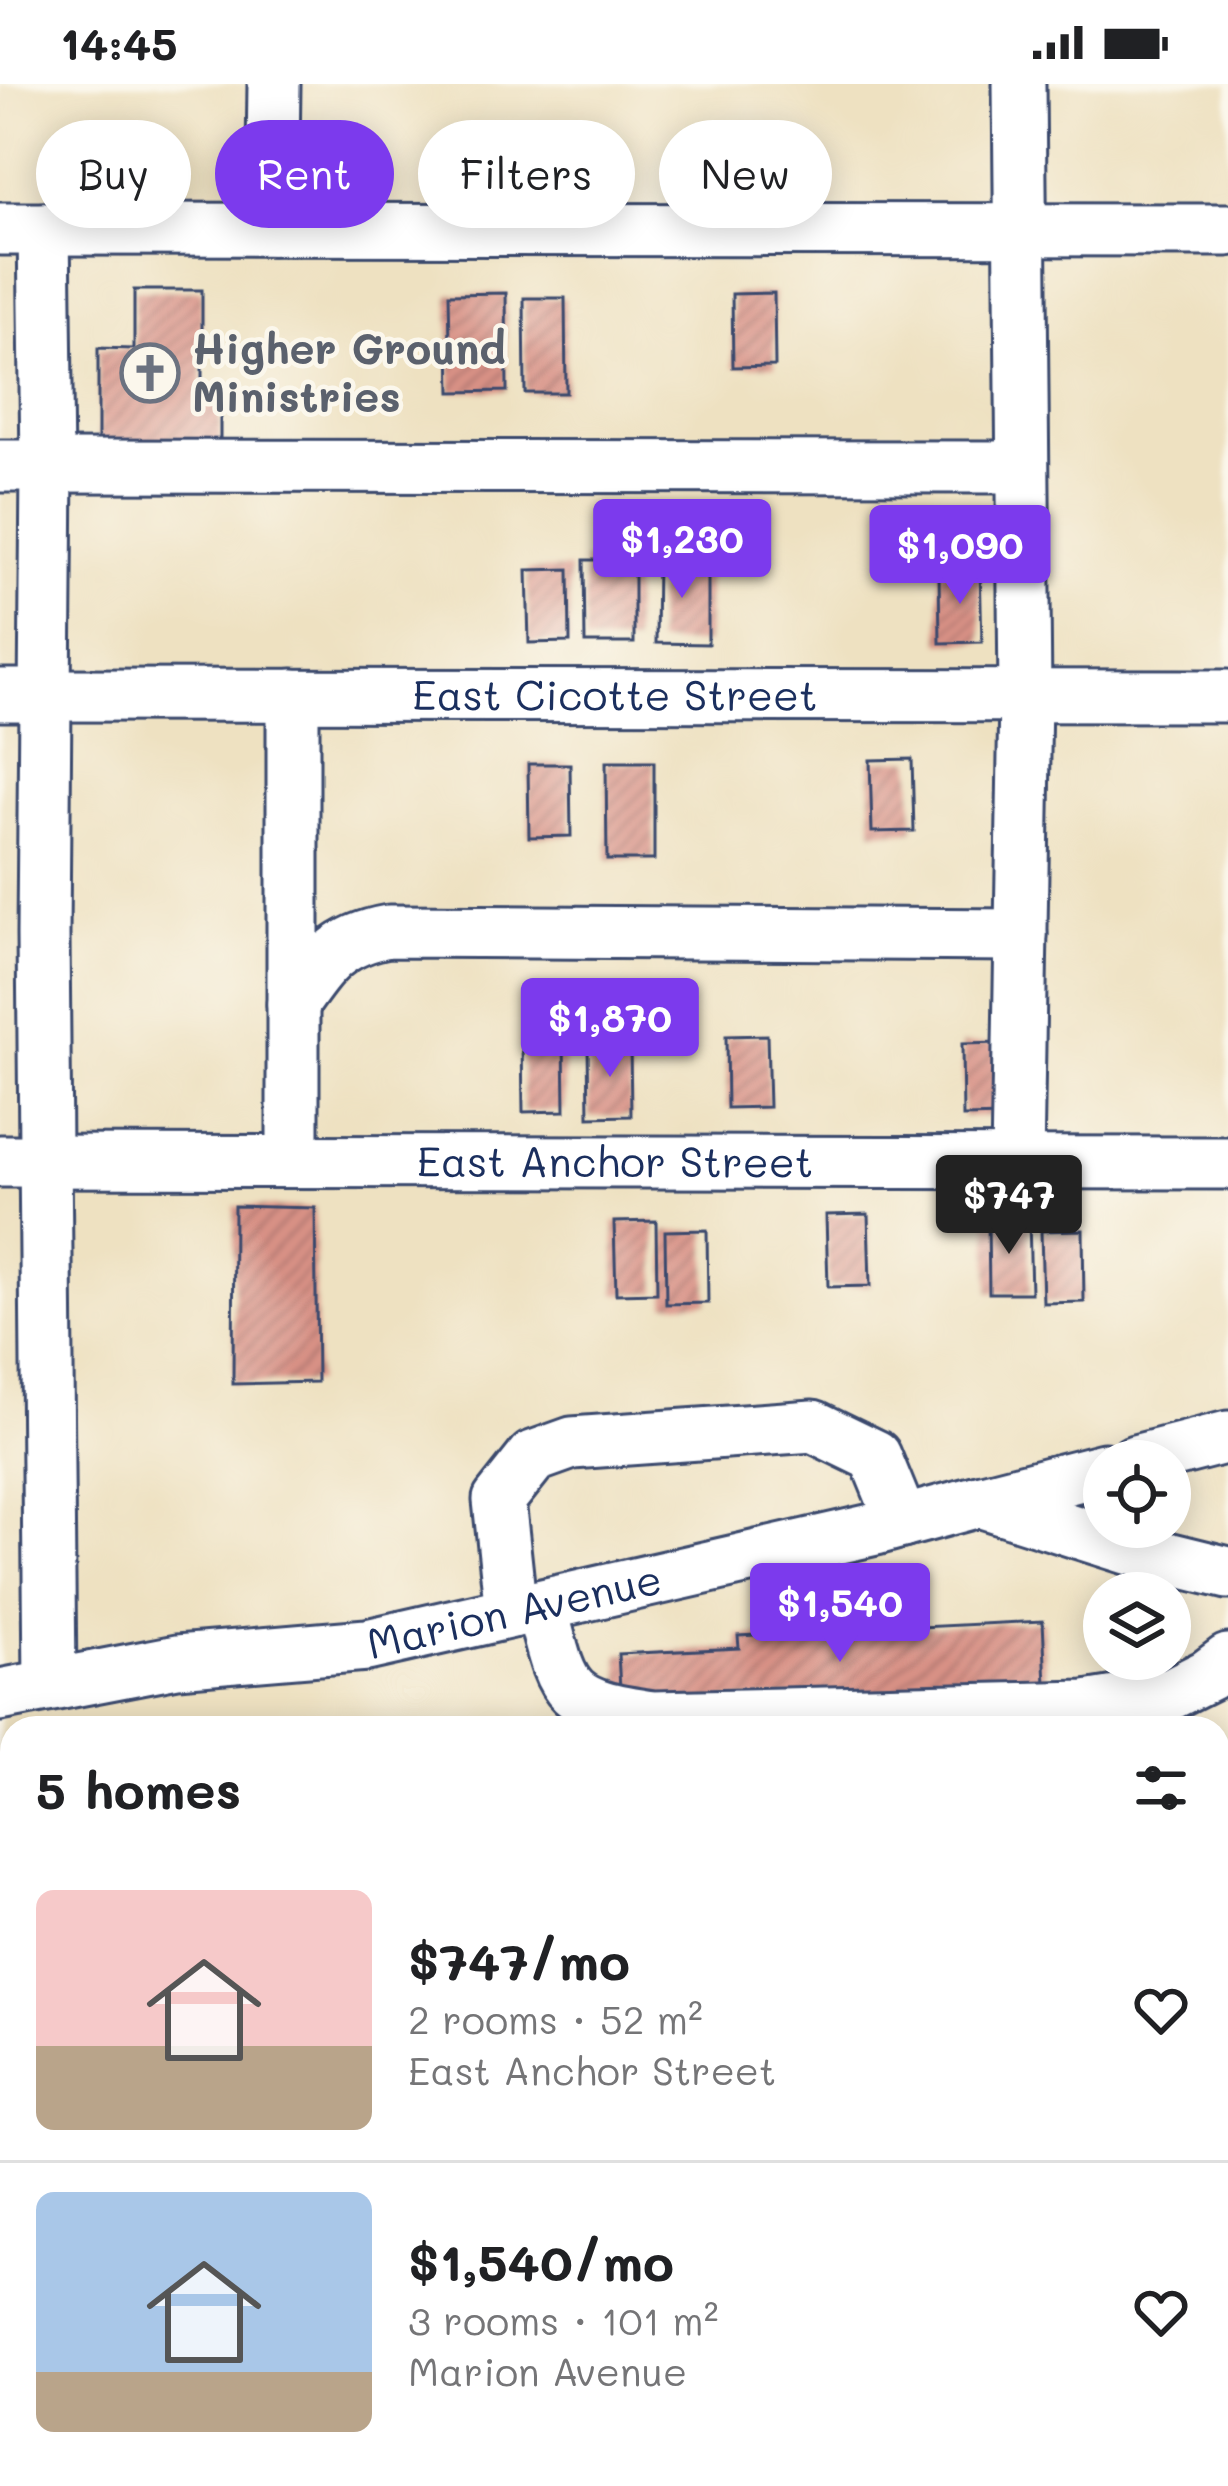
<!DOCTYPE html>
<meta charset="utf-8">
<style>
body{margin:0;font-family:Mali,sans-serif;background:#f2f2f2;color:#202124;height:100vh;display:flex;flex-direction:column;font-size:45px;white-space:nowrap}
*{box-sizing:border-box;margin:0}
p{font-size:39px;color:#757577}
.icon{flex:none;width:66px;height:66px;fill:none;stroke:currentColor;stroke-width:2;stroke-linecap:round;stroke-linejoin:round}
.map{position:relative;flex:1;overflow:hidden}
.drawer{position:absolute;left:0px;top:1632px;width:1230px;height:771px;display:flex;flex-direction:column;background:#fff;border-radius:36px 36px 0 0;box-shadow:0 6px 30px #0003}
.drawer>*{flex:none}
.guide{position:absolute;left:36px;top:36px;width:1158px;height:108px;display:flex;gap:24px}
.fabs{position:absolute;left:1083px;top:1356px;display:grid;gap:24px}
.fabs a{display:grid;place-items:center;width:108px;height:108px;border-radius:50%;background:#fff;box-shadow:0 6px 30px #0003;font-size:60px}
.price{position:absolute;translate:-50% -102px;padding:0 27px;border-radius:12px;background:#7c3aed;color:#fff;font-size:39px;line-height:78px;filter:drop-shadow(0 3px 6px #0008)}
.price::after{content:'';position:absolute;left:50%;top:72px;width:36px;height:27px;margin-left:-18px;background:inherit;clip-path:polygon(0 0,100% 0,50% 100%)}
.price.current{background:#222;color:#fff}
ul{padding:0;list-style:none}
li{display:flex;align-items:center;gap:36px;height:300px;padding:0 36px}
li+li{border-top:3px solid #e0e0e0}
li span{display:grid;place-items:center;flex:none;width:336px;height:240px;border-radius:18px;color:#555}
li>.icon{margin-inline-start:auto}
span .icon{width:144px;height:144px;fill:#fffc;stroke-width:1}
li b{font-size:51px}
h2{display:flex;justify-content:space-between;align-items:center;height:144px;padding:0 36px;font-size:51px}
.chip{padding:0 42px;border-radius:54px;background:#fff;box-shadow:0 6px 30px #0003;font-size:42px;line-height:108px}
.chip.current{background:#7c3aed;color:#fff}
.status{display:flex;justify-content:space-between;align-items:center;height:84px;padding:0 60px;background:#fff;direction:ltr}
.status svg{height:33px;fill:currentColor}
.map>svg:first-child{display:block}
.building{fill:url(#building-hatch)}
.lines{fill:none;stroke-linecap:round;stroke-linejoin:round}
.minor-casing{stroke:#3b4a6d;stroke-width:57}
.minor{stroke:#fff;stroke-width:51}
.rail{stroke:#1b2f5e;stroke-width:9;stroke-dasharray:18 9;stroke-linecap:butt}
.labels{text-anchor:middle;stroke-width:9;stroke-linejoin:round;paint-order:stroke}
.worship-label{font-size:42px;font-weight:bold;fill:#5b616d;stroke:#fbf7ec;text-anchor:start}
.street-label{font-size:42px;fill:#1b2f5e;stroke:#fbf7ec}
</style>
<div class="status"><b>14:45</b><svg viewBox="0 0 49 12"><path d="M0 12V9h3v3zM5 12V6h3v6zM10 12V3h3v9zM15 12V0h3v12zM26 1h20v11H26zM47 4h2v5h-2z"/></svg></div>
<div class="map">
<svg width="1228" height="2402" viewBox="0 0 1228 2402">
<defs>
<pattern id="building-hatch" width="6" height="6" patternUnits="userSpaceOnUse" patternTransform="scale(3)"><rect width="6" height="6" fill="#d89185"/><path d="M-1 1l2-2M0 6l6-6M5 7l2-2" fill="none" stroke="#ae7770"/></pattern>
</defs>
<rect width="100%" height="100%" fill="#fbf7ec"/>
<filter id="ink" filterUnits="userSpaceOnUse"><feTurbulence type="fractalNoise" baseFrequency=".00833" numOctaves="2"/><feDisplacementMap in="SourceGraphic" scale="24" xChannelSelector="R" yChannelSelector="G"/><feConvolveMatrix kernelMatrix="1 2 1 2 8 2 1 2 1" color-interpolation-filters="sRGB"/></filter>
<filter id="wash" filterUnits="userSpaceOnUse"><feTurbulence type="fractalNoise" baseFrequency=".004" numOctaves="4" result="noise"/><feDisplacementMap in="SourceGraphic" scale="48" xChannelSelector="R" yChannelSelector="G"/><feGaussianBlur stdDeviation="2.7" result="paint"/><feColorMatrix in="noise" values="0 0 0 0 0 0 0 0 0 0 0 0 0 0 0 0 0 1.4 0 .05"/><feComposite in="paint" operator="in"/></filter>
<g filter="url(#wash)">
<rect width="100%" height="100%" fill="#eee1c1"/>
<g id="blocks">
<path class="building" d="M134 206H202V313H220V365H98V264L134 265Z
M506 209 507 307 451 308 449 210Z
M774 209 775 282 733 283 732 210Z
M524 214H565L566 309H525Z
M657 475H708V560L656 559Z
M584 476H634V559H585Z
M569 485 570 558 529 559 527 486Z
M980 486 982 558 940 559 939 487Z
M912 675 914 747 872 748 870 676Z
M606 678H654V776H607Z
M528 680H570L571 752 529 753Z
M767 951 769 1023 727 1024 726 952Z
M564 955 565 1027 523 1028 522 956Z
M1004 959 1005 1032 963 1033 962 960Z
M630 960 631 1032 589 1033 588 961Z
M234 1122 315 1124 317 1298 233 1300Z
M868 1130 870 1202 828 1203 826 1131Z
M1029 1136 1031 1209H989L988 1137Z
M656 1137 657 1209 616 1210 614 1138Z
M707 1146 708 1219 666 1220 665 1147Z
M1083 1146 1084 1218 1043 1219 1041 1147Z
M1043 1537 1046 1601 621 1622 618 1570 739 1564 738 1552Z
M0 1857 12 1864V2023L0 2031Z"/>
</g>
</g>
<g filter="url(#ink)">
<use href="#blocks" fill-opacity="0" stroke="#3b4a6d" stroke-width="3"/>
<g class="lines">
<defs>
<g id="minor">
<path d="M0 145 1228 146"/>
<path d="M44 145 47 382 43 851 50 1600"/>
<path d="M272 145 274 0"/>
<path d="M0 382 1022 383"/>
<path id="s1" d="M0 611 1228 612"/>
<path d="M293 611V1077"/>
<path d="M293 920C322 879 337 856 389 847L1021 851"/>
<path id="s2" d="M0 1077 1228 1079"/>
<path d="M1017 1078 1025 612 1019 0"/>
<path d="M1135 1377 1228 1353"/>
<path d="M979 1417 1104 1385"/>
<path d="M541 1522C563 1608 560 1620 653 1633L1086 1623 1172 1609 1208 1591 1228 1576"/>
<path d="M511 1528 499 1416 533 1373 572 1359 813 1342 875 1372 902 1438"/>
<path id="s3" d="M0 1611 177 1577 367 1561 876 1445 979 1417 1127 1464 1228 1489"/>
</g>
</defs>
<use href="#minor" class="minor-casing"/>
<use href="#minor" class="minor"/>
<path class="rail" d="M1218 2027 1228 2026
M1218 2054 1228 2052
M1218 2076 1228 2074
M0 2342 12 2339
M0 2367 12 2364"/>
</g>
</g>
<defs>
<symbol id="church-ring" viewBox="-11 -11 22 22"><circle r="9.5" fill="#fbf7ec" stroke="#6b7280" stroke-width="1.5"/><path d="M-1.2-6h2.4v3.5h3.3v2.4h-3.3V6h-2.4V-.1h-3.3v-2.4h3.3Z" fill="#6b7280"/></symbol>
</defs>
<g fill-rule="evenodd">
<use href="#church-ring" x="117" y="256" width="66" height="66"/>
</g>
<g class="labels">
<g class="worship-label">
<text x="192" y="280">Higher Ground<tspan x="192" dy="48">Ministries</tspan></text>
</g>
<g class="street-label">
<text dy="15" stroke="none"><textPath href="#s1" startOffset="615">East Cicotte Street</textPath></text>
<text dy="15" stroke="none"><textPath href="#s2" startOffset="615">East Anchor Street</textPath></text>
<text dy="15" stroke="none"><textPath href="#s3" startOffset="522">Marion Avenue</textPath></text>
</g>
</g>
</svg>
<div class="fabs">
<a><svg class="icon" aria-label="locate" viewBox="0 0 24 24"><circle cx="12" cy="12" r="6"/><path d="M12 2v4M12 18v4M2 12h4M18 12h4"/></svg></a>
<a><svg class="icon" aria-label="layers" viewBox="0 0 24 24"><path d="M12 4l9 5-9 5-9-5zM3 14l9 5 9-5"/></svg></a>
</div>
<b class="price" style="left:682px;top:517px">$1,230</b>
<b class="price" style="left:960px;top:523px">$1,090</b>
<b class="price" style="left:610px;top:996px">$1,870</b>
<b class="price current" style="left:1009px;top:1173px">$747</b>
<b class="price" style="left:840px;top:1581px">$1,540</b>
<div class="guide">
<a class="chip">Buy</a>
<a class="chip current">Rent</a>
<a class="chip">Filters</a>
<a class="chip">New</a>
</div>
<section class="drawer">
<h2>5 homes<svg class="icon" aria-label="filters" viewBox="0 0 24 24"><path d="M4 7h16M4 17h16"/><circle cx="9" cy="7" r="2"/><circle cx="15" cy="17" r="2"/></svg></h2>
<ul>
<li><span style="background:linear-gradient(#f6c9c9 65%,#b9a48a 0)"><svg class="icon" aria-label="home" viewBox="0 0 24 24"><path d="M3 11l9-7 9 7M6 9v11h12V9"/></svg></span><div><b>$747/mo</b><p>2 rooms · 52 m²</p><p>East Anchor Street</p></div><svg class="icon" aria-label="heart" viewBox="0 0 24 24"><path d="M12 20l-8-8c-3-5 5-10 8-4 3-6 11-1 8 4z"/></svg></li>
<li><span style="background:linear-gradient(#a9c7e8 75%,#b9a48a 0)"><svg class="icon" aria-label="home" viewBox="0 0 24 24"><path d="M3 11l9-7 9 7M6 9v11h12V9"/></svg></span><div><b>$1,540/mo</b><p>3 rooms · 101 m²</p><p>Marion Avenue</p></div><svg class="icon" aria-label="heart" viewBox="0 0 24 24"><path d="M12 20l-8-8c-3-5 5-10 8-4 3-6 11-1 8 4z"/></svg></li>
</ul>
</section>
</div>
